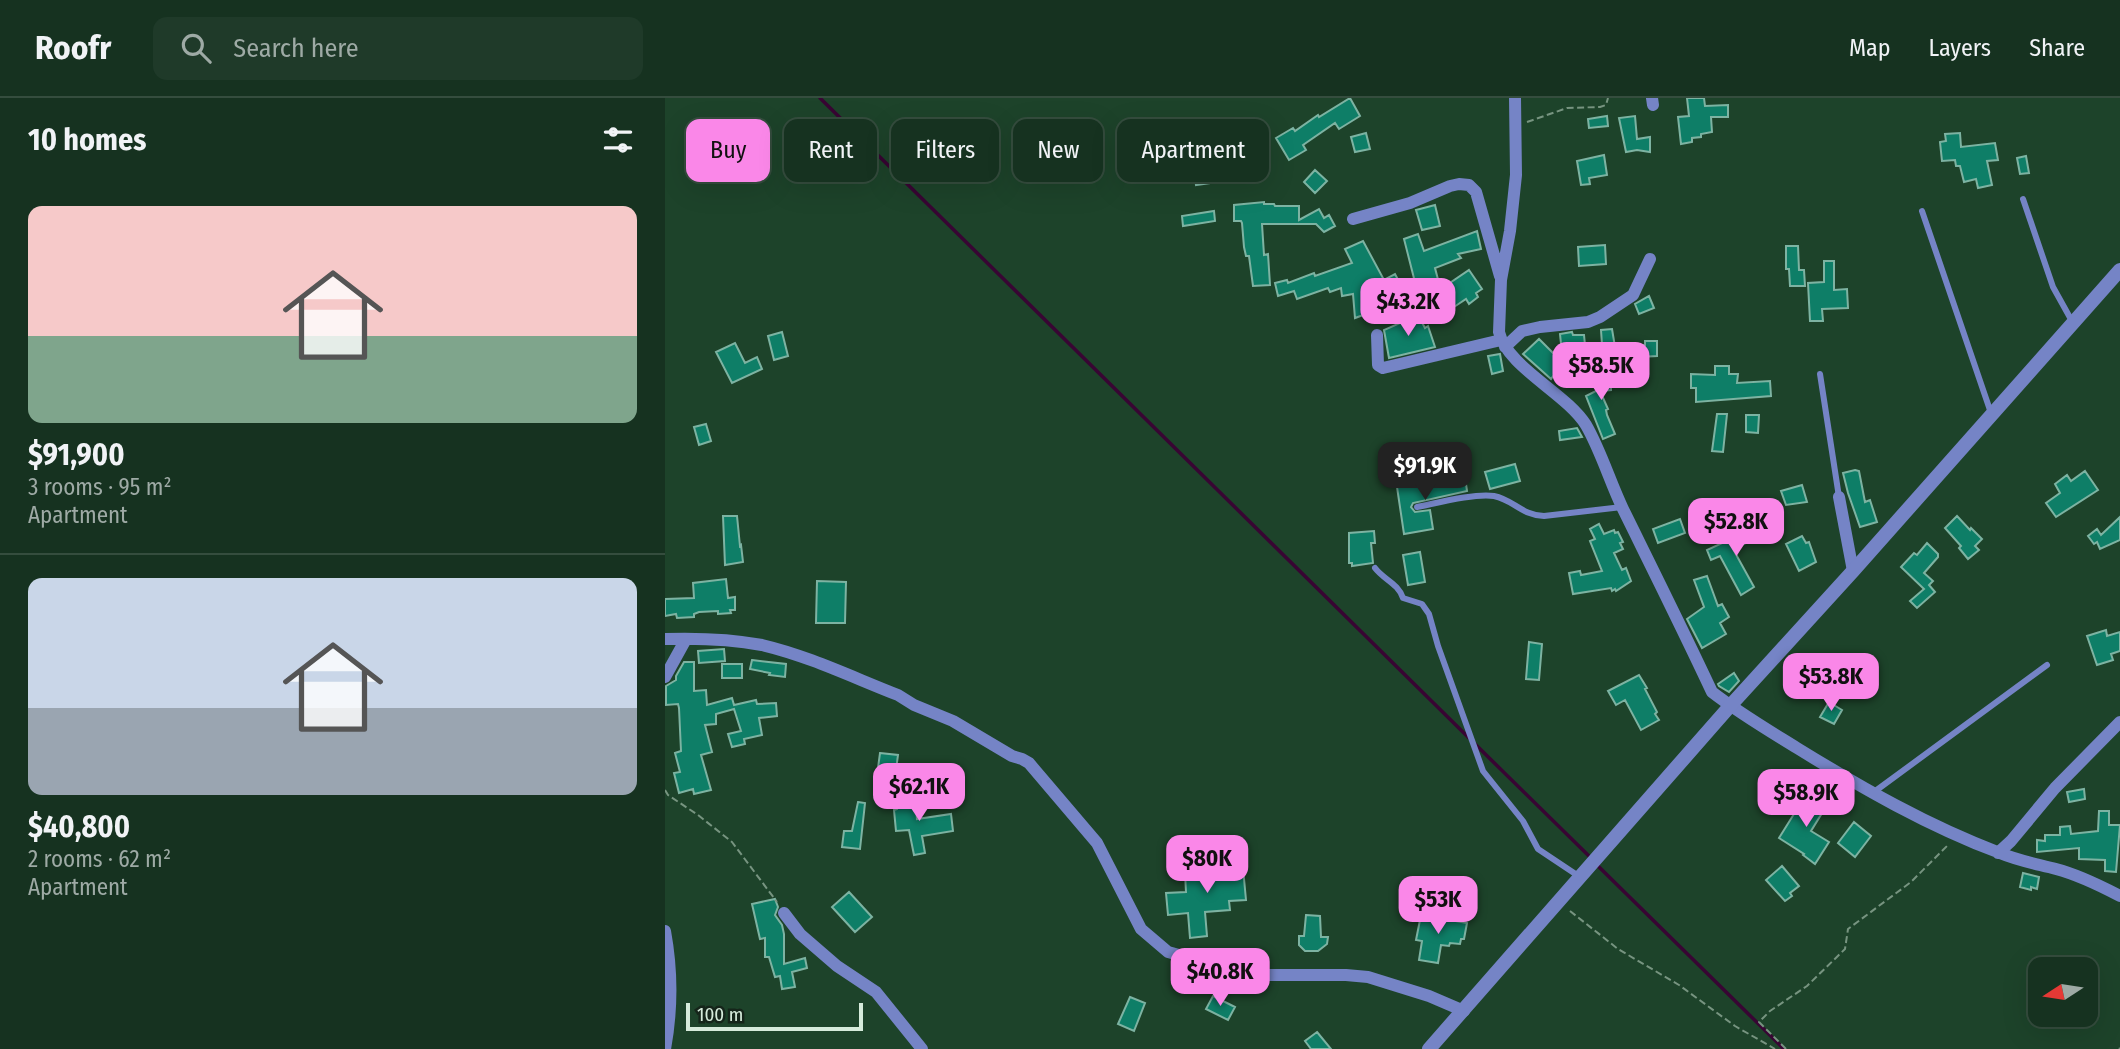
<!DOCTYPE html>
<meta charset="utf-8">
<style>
body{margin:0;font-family:"Fira Sans Condensed",sans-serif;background:#1f3a29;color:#f1f3f6;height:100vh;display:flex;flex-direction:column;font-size:26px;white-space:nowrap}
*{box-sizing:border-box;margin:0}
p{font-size:23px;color:#9eaaa5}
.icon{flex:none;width:38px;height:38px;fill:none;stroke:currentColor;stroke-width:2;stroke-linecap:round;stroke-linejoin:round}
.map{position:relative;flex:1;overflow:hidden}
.panel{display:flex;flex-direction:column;background:#163220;width:665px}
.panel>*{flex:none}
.guide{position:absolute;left:21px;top:21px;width:665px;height:63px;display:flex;gap:14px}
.needle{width:46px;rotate:258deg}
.buttons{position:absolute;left:1363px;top:859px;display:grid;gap:14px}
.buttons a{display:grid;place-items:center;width:70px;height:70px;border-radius:14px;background:#163220;box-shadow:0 7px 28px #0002,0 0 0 2px #354d3e;font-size:35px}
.scale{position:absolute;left:21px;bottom:18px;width:177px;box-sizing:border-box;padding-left:7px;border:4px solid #d6ebdb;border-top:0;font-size:19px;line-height:24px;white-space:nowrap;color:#d6ebdb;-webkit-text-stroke:5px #15251a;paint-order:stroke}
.price{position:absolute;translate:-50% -60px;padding:0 16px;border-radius:14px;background:#fa87e8;color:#111;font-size:23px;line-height:46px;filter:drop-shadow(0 2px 4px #0008)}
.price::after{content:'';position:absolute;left:50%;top:42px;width:21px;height:16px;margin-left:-10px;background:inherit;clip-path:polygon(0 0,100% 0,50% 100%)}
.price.active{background:#222;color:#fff}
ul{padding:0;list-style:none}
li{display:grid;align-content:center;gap:14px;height:371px;padding:0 28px}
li+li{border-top:2px solid #354d3e}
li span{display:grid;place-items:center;height:217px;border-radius:14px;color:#555}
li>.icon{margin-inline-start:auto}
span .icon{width:126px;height:126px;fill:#fffc;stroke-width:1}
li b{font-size:30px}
h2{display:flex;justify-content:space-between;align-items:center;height:84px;padding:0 28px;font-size:30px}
.chip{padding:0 24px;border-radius:14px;background:#163220;box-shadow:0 7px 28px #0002,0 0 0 2px #354d3e;font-size:24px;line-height:63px}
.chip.active{background:#fa87e8;color:#111}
header{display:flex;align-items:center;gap:42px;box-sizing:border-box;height:98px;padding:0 35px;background:#163220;border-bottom:2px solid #354d3e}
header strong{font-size:33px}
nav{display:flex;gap:38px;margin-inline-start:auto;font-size:24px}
.search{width:490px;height:63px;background:#1f3a29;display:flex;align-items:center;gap:18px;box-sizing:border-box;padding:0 24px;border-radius:14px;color:#9eaaa5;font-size:26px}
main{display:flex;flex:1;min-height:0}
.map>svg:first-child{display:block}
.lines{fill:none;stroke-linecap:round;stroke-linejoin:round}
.stream{stroke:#380533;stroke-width:3.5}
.building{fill:#0e7e67;stroke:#7db3a2;stroke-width:2}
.path{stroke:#779480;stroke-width:2;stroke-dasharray:7 3.5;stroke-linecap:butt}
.service{stroke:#7584c6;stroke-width:6}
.minor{stroke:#7584c6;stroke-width:12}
.tertiary{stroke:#7584c6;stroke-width:14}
</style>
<header>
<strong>Roofr</strong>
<div class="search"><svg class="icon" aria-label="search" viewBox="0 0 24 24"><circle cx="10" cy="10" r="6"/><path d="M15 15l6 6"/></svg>Search here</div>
<nav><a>Map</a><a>Layers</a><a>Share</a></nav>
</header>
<main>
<section class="panel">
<h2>10 homes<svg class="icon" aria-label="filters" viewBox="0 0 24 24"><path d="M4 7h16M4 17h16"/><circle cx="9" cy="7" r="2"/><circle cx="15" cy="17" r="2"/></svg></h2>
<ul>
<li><span style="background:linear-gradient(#f6c9c9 60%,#7fa58c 0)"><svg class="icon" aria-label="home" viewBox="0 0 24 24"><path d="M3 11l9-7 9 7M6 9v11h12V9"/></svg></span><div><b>$91,900</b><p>3 rooms · 95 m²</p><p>Apartment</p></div></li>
<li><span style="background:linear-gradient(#c9d6e8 60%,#9aa5b1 0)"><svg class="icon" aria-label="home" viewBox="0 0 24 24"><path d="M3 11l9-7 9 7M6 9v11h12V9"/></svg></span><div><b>$40,800</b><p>2 rooms · 62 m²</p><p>Apartment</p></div></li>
</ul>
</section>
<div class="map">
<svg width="1455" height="951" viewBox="0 0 1455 951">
<rect width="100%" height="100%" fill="#1d432a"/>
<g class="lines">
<path class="stream" d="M155 0 804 640
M809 645 926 760
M931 766 1119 951"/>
</g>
<path class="building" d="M685 0 695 18 674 31 670 25 638 47 641 52 624 62 611 40 628 30 630 33 653 17 654 19Z
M1022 0H1039L1040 8 1063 7V19H1046L1047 34 1036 36V39L1027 40V44L1016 46 1013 19 1024 18Z
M942 18 943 28 924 30 923 21Z
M970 18 972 41 985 39V54L972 52 961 54 954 20Z
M701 35 705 51 690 54 686 39Z
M1295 35 1296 49 1330 45 1333 62 1322 63 1327 87 1313 90 1311 81 1299 84 1295 68H1291L1290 62 1277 63 1275 44 1281 43 1280 36Z
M553 39V43H574L575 51 582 50 584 61 572 62 574 81 531 87 529 72 520 73 519 61H523L521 49H529V44L541 43 540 40Z
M939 57 942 77 924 80 925 86 916 87 912 63Z
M1361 58 1364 75 1355 76 1352 60Z
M650 72 662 83 650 95 639 84Z
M599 104V106H609L610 108H634V122L654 111 659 120 664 117 670 128 659 134 651 126H597L599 157 603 156 605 187 588 188 584 158H581L579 149 577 125 576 123H569V107Z
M770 107 775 128 757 132 751 112Z
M549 113 550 123 518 128 517 118Z
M812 133 816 151 793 156 796 160 770 170 775 189 754 200 739 141 753 136 759 153Z
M698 143 719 182 730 176 744 202 724 211 723 208 690 220 688 196 677 198 676 190 665 194 663 190 632 201 629 193 613 198 610 185 622 182 623 185 649 175 650 178 687 165 680 151Z
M940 147 941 166 914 168 913 149Z
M1121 148H1133L1134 172H1139L1140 188H1125L1124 171H1121Z
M1159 163H1169V192L1182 191 1183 210 1157 211 1158 223H1145L1143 185 1159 184Z
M804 172 817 191 811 195 813 199 804 206 801 201 789 209 776 191Z
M984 198 989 210 974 216 970 206Z
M753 217 760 230 763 228 770 249 724 260 719 232Z
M947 231 950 249 980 247V243H992V258L938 261 936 232Z
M117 234 123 258 109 262 103 238Z
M907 234 908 237H919L920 247 915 248 910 257 904 256 886 281 858 256 874 241 898 265 895 236Z
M70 245 80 265 92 259 97 271 67 285 51 254Z
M835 256 838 273 827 276 823 258Z
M940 264 942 283 946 282V292L935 293 943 311 941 312 942 317 950 336 938 341 921 298 933 292 930 265Z
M1050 268H1064V276H1073L1072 285 1105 283 1106 298 1031 304V290H1026V276L1050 277Z
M1052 316H1062L1058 354 1047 353Z
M1081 317H1094L1093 335 1081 334Z
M41 326 46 343 34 347 29 329Z
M912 330 917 339 895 342 894 333Z
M850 366 855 383 825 391 820 374Z
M1190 372 1194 373 1200 404 1205 402 1212 424 1195 429 1183 395 1178 375Z
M1420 373 1433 392 1391 419 1381 405 1395 395 1390 386 1402 377 1406 383Z
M800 379 802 393 748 405 746 409 750 414 765 412 768 431 739 436 732 389Z
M1137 387 1142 404 1121 407 1116 393Z
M58 418H72L75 448 76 447 78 464 60 467Z
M1292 418 1305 432 1306 430 1317 441 1310 448 1314 452 1303 461 1294 450 1296 448 1280 430Z
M1455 419V442L1435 451 1432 444 1429 446 1423 438 1432 431 1436 437Z
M1015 421 1020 435 993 445 988 431Z
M934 426 939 436 949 432 950 435 953 434 958 444 955 445 958 451 949 455 957 472 961 470 966 483 951 493 950 491 947 493 946 490 908 496 904 475 915 473 916 477 937 473 925 443 930 441 925 431Z
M1096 427 1100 436 1068 451 1089 489 1076 497 1055 458 1046 462 1042 452Z
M709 433 710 445H706L708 465 687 468V465H684V435Z
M1137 438 1141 445 1144 444 1151 464 1134 473 1121 446Z
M1262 445 1273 456V459L1259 475 1268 483 1264 487 1270 494 1252 510 1245 503 1259 491 1236 469 1249 455 1252 457Z
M755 454 760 484 743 487 738 457Z
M1042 478 1053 508 1057 506 1064 519 1055 525 1061 536 1037 550 1022 521 1039 509 1029 482Z
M61 481 63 500 70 499V512H65L66 515 53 516V513L34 514 29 516V519L12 520 11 516 0 518V501L29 500 28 485Z
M152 483 181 484 180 525H151Z
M1441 532 1442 538 1455 534V553L1446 556 1448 562 1432 567 1422 538Z
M864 544 877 546 874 582 861 581Z
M59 551 60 563 34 565 33 553Z
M87 562 121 566 120 579 104 577 105 575 85 571Z
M19 564H29V593L41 592 42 607 67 600 69 607 91 602 92 606 111 605 112 618 94 620 97 637 79 641 80 646 67 649 63 636 76 633 69 611 51 616V626L40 627 47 654 36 657 46 692 29 696 28 691 14 695 9 675 15 674 10 655 16 653 14 610 13 606 1 607V588L11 582V578Z
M57 566H77V580H57Z
M1069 575 1074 583 1064 594 1054 588 1053 586Z
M974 577 982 590 980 591 992 614 990 616 994 622 976 632 960 602 951 607 943 593Z
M1164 604 1177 612 1169 626 1155 619Z
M215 655 233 657 231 672 213 670Z
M1419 691 1420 701 1404 704 1402 694Z
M1142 695 1162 707 1146 733 1164 744 1150 766 1138 757 1139 756 1114 740Z
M250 697 252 721 286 716 288 733 257 738 260 755 249 757 244 732 231 733 229 712 232 711 231 699Z
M193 704 200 705 195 751 177 749 179 733H187Z
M1434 713H1444V727H1455L1451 774 1440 773V762L1414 761V750L1372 754V742L1380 743V737H1395V729L1405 728 1406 736 1433 733Z
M1189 724 1206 738 1190 759 1173 745Z
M559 766V772L578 770 581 802 564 803 565 812 540 814 542 838 525 840 523 815 503 817 501 795 521 794 520 775 537 773V768Z
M1117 768 1134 788 1125 795 1127 798 1120 803 1101 782Z
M1358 775 1374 779 1372 791 1366 789V792L1355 789Z
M184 794 207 819 190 834 167 809Z
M110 801 113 809 110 817 117 827 119 836V866L140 860 142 870 127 874 130 889 117 891 115 878 110 879 104 859H100V840L95 841 87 806Z
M641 817 655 818 656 839H663L662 846 653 853H640L634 847V838H639Z
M756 817 802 825 799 841H796L795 846 785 845 784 848 776 847 773 865 754 862 757 843 751 842Z
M548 898 570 909 563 922 541 911Z
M465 899 480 905 469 933 453 926Z
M652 934 666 951H646L640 943Z"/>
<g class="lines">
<path class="path" d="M862 24 902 10 935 9 941 7 943 0
M0 692 3 697 33 717 67 744 112 804
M905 813 953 851 1014 887 1070 928 1110 951
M1121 951 1094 924 1105 913 1142 888 1180 851 1183 831 1246 784 1283 747
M1454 951 1455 950"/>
<path class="service" d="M1358 101 1388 189 1408 225
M1257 113 1326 315
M1155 276 1174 399
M752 409C772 405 810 395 829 398 849 402 856 417 879 418L957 409
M710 470C719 482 733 485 738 500L757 506 764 516 773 548 818 673 858 723 873 751 915 779
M1209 694 1382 567"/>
<path class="minor" d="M850 0 851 77 845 133 836 182 834 234C842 269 901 295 921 327 936 353 945 384 958 411 988 472 1018 532 1047 594 1074 615 1103 632 1132 650 1197 690 1263 728 1335 755 1354 763 1372 766 1391 771 1414 777 1434 787 1455 798
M987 0 988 7
M688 121 745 105 785 88 794 86 804 87 811 94 835 178
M712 237 713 267 718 270 836 242
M840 249 857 233 875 229 923 224 935 219 968 197 985 161
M1174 399 1188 473
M0 541C32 540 65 541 97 547 144 558 189 580 233 597L249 607 288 623 347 658 357 661 364 665 432 745 476 831 503 854 543 865 598 877H681L703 879 764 898 799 913
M0 579 21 541
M1333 755 1346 743 1390 690 1455 624
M119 815 135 836 172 868 211 894 257 951
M0 833C7 871 7 913 0 951"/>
<path class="tertiary" d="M764 951 1065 608 1188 473 1455 172"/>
</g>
</svg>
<div class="buttons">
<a><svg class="needle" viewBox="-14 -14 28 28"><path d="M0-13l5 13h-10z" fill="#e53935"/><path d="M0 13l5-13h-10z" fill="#9eaaa5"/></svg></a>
</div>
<div class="scale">100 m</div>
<b class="price" style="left:743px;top:240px">$43.2K</b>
<b class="price" style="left:936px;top:304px">$58.5K</b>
<b class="price active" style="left:760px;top:404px">$91.9K</b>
<b class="price" style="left:1071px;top:460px">$52.8K</b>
<b class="price" style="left:1166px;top:615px">$53.8K</b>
<b class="price" style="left:254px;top:725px">$62.1K</b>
<b class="price" style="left:1141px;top:731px">$58.9K</b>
<b class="price" style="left:542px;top:797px">$80K</b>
<b class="price" style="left:773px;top:838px">$53K</b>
<b class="price" style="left:555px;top:910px">$40.8K</b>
<div class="guide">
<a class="chip active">Buy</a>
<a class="chip">Rent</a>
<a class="chip">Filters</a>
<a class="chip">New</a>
<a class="chip">Apartment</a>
</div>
</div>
</main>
